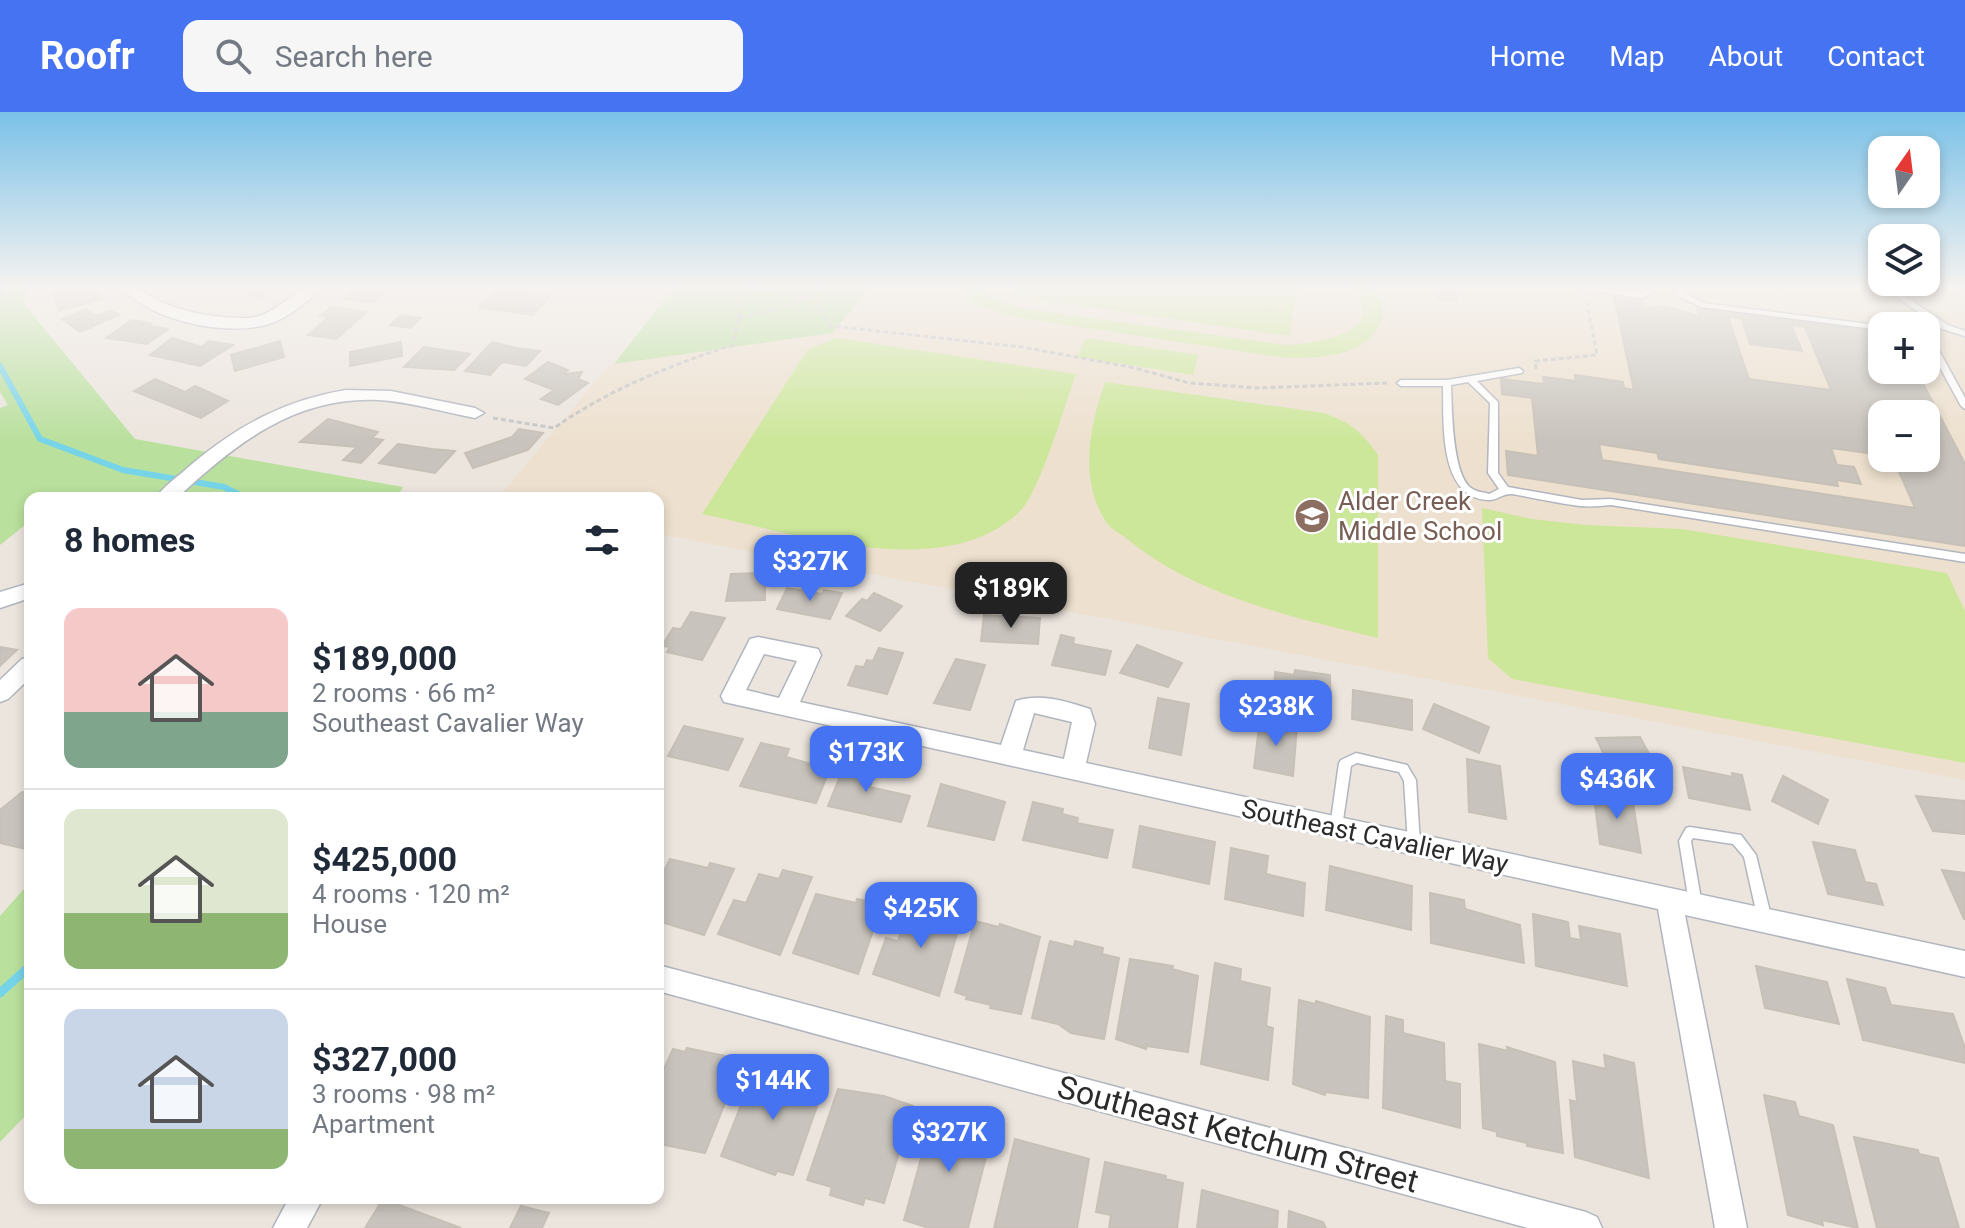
<!DOCTYPE html>
<meta charset="utf-8">
<style>
body{margin:0;font-family:Roboto,sans-serif;background:#f6f6f7;color:#1f2937;height:100vh;display:flex;flex-direction:column;font-size:30px;white-space:nowrap}
*{box-sizing:border-box;margin:0}
p{font-size:26px;color:#747a83}
.icon{flex:none;width:44px;height:44px;fill:none;stroke:currentColor;stroke-width:2;stroke-linecap:round;stroke-linejoin:round}
.map{position:relative;flex:1;overflow:hidden}
.sheet{position:absolute;left:24px;top:380px;width:640px;height:712px;display:flex;flex-direction:column;background:#fff;border-radius:16px;box-shadow:0 4px 12px #0003}
.sheet>*{flex:none}
.needle{width:52px;rotate:14deg}
.controls{position:absolute;left:1868px;top:24px;display:grid;gap:16px}
.controls a{display:grid;place-items:center;width:72px;height:72px;border-radius:16px;background:#fff;box-shadow:0 4px 12px #0003;font-size:40px}
.price{position:absolute;translate:-50% -68px;padding:0 18px;border-radius:16px;background:#4573f1;color:#fff;font-size:26px;line-height:52px;filter:drop-shadow(0 2px 4px #0008)}
.price::after{content:'';position:absolute;left:50%;top:48px;width:24px;height:18px;margin-left:-12px;background:inherit;clip-path:polygon(0 0,100% 0,50% 100%)}
.price.on{background:#222;color:#fff}
ul{padding:0;list-style:none}
li{display:flex;align-items:center;gap:24px;height:200px;padding:0 40px}
li+li{border-top:2px solid #e0e1e3}
li span{display:grid;place-items:center;flex:none;width:224px;height:160px;border-radius:16px;color:#555}
li>.icon{margin-inline-start:auto}
span .icon{width:96px;height:96px;fill:#fffc;stroke-width:1}
li b{font-size:34px}
h2{display:flex;justify-content:space-between;align-items:center;height:96px;padding:0 40px;font-size:34px}
header{display:flex;align-items:center;gap:48px;box-sizing:border-box;height:112px;padding:0 40px;background:#4573f1;color:#fff}
header strong{font-size:38px}
nav{display:flex;gap:44px;margin-inline-start:auto;font-size:28px}
.search{width:560px;height:72px;background:#f6f6f7;display:flex;align-items:center;gap:20px;box-sizing:border-box;padding:0 28px;border-radius:16px;color:#747a83;font-size:30px}
.map>svg:first-child{display:block}
.education{fill:#ede0ce;fill-rule:evenodd}
.green{fill:#b9e09d}
.pitch{fill:#cce799}
.lines{fill:none;stroke-linecap:round;stroke-linejoin:round}
.stream-far1{stroke:#76d4e9;stroke-width:6}
.stream{stroke:#76d4e9;stroke-width:9}
.building{fill:#c8c3bc;stroke:#c7c0b7;stroke-width:2;fill-rule:evenodd}
.lane-casing{stroke:#b1b5be;stroke-width:3}
.street-casing{stroke:#b1b5be;stroke-width:3}
.path{stroke:#c4c4c4;stroke-width:3;stroke-dasharray:5 3;stroke-linecap:butt}
.lane{fill:#fff;fill-rule:evenodd}
.street{fill:#fff;fill-rule:evenodd}
.labels{text-anchor:middle;stroke-width:6;stroke-linejoin:round;paint-order:stroke}
.education-label{font-size:26px;fill:#785e54;stroke:#fff;text-anchor:start}
.street-label{font-size:26px;fill:#2b2b2b;stroke:#fff}
.near-street-label{font-size:32px;fill:#2b2b2b;stroke:#fff}
</style>
<header>
<strong>Roofr</strong>
<div class="search"><svg class="icon" aria-label="search" viewBox="0 0 24 24"><circle cx="10" cy="10" r="6"/><path d="M15 15l6 6"/></svg>Search here</div>
<nav><a>Home</a><a>Map</a><a>About</a><a>Contact</a></nav>
</header>
<div class="map">
<svg width="1965" height="1116" viewBox="0 0 1965 1116">
<rect width="100%" height="100%" fill="#ece5de"/>
<path class="education" d="M872 174H1947L1965 183V668L658 422V386H498L610 252 832 221ZM1882 214H1926V258H1882ZM1882 302H1926V346H1882Z"/>
<path class="green" d="M0 174H27L24 192 135 327 403 375 397 386H30V409L0 433V296L8 293 0 280Z
M675 174H872L832 221 614 252Z
M30 770V999L0 1030V804Z"/>
<path class="pitch" d="M955 174H975L995 188 1018 196 1286 233C1316 232 1395 219 1349 174H1369C1381 185 1388 199 1379 214 1361 246 1319 246 1286 246L1015 205 977 193Z
M1020 174H1297L1290 224 1015 184Z
M836 226 1076 262C1066 290 1039 381 1021 398 946 474 791 420 702 402L808 237Z
M1085 226 1198 243 1193 263 1078 245Z
M1105 270 1324 301C1350 310 1362 320 1378 343V526C1292 505 1196 484 1126 426 1120 422 1111 417 1107 411 1078 370 1090 312 1105 270Z
M1482 396 1532 407 1586 413 1682 417 1947 461 1965 499V651L1512 567 1488 546Z"/>
<g class="lines">
<path class="stream-far1" d="M0 181 4 174
M0 254 40 327 123 358 224 375 246 386"/>
<path class="stream" d="M0 881 30 854"/>
</g>
<path class="building" d="M70 174 96 175 101 187 59 199 53 179Z
M246 174H284L278 178 270 177 259 186 240 179Z
M357 174H403L389 175 373 190 344 187Z
M1438 174 1456 176 1457 189 1438 187Z
M499 175 525 179 551 184 533 203 479 195Z
M1614 185 1642 189 1644 197 1664 194 1695 203 1699 204 1697 196 1882 220V258H1916L1965 352V434L1508 363 1506 339 1538 344 1532 286 1502 282 1501 267 1544 272 1543 265 1576 269 1575 263 1623 270 1624 276 1634 278ZM1728 205 1805 215 1831 278 1749 267ZM1882 302H1926V346H1893L1915 396 1602 348 1599 332 1657 341 1659 347 1838 374 1836 368 1861 372 1854 355 1837 353 1831 336 1882 343Z
M331 195 367 200 336 227 308 223 328 205 320 204Z
M86 197 97 204 110 198 119 203 80 220 62 207Z
M401 203 421 206 410 216 390 213Z
M132 208 151 211 148 213 168 217 147 232 106 226Z
M1742 208 1792 215 1802 239 1750 232Z
M172 226 202 235 209 229 233 233 200 254 150 243Z
M280 229 284 245 235 259 231 243Z
M401 230 402 244 350 254V240Z
M492 230 516 236 540 239 526 254 502 250 490 263 465 259Z
M424 235 470 242 454 258 404 255Z
M548 250 568 258 563 262 582 260 578 267 588 271 558 293 541 287 554 278 525 267Z
M155 267 185 280 195 274 228 289 201 306 134 279Z
M328 307 378 320 372 326 383 328 361 351 343 348 357 335 300 330Z
M519 317 543 321 528 338 473 356 465 341 512 325Z
M398 332 432 337 455 339 435 361 379 351Z
M765 461V488L726 489 731 462Z
M787 476 822 482 824 478 842 481 830 507 777 497Z
M874 481 902 494 880 519 846 504 862 487 867 489Z
M691 500 725 506 702 548 667 540 670 535 662 534 673 516 681 517Z
M984 503 1040 506 1038 532 981 529Z
M1061 523 1074 526 1073 532 1111 539 1105 563 1052 553Z
M1137 533 1182 551 1168 575 1120 561Z
M0 535 17 538 0 554Z
M879 536 903 541 887 582 848 573 856 554 864 555 867 548 873 549Z
M956 547 985 553 970 598 934 591Z
M1295 558 1330 563 1331 607 1304 603 1305 592 1274 587 1275 560 1294 563Z
M1353 578 1412 588V618L1352 607Z
M1158 586 1189 592 1181 643 1149 636Z
M1434 592 1489 615 1479 641 1423 617Z
M1260 607 1297 615 1293 664 1254 656Z
M684 614 743 627 728 658 668 644Z
M1640 625 1663 668 1617 669 1596 626Z
M761 631 789 637 786 645 830 657 816 691 740 674Z
M847 647 878 653 870 675 910 684 901 710 828 694Z
M1467 647 1500 654 1506 707 1469 700Z
M1683 655 1733 665 1732 661 1742 663 1750 698 1689 686Z
M1783 664 1828 688 1818 712 1772 689Z
M941 672 1005 690 994 728 928 714Z
M1593 677 1632 684 1641 741 1600 732Z
M22 680 30 682V731L25 737 0 731V698Z
M1916 684 1965 689V722L1933 719Z
M1033 690 1063 697 1062 702 1078 706 1077 711 1113 718 1107 746 1023 728Z
M1140 714 1215 730 1209 772 1133 755Z
M1813 730 1855 738 1865 770 1876 772 1883 793 1828 782Z
M1231 736 1268 744 1266 762 1305 771 1303 804 1225 787Z
M670 747 708 756 710 751 734 757 704 823 658 809V771Z
M1330 754 1412 774 1411 818 1326 798Z
M783 758 812 765 780 843 718 822 734 788 746 791 759 762 779 767Z
M1942 758 1965 761V807H1964Z
M1430 781 1464 788 1465 797 1520 813 1524 851 1431 831Z
M816 782 856 791 857 787 882 793 858 862 793 841Z
M932 794 963 801 939 884 873 862 886 826 898 829 909 798 929 804Z
M1533 802 1568 810 1570 826 1581 828 1579 814 1620 822 1627 874 1536 854Z
M975 809 999 815 1000 812 1040 825 1021 902 990 896 991 893 966 887 967 884 955 880Z
M1050 829 1074 835 1075 829 1103 836 1102 842 1119 846 1104 927 1071 921 1058 912 1032 906Z
M1130 847 1173 854 1172 857 1198 864 1188 940 1147 934 1146 937 1116 927Z
M1215 851 1241 857 1240 869 1270 876 1266 914 1273 916 1268 968 1201 952Z
M1756 854 1827 870 1839 912 1765 896Z
M1847 867 1885 876 1891 893 1953 902 1965 936V951L1863 928Z
M1299 888 1315 892 1316 889 1370 905 1368 986 1326 980 1325 983 1293 972Z
M1386 904 1403 908V921L1444 931 1445 969 1460 972V1016L1383 996Z
M1479 932 1508 939 1507 935 1555 950 1563 1041 1527 1034V1031L1497 1024V1020L1483 1016Z
M687 936 725 944 724 946 741 951 705 1041 659 1032 658 1027V970L673 937 685 940Z
M1604 943 1634 951 1649 1066 1575 1045 1570 988 1577 990 1573 949 1606 957Z
M756 955 824 974 793 1063 777 1059 775 1063 721 1044Z
M838 977 884 984 913 994 884 1091 865 1086 863 1093 830 1083 832 1075 807 1068Z
M1764 983 1795 990 1799 1004 1833 1013 1858 1116 1822 1108 1823 1113 1788 1103Z
M933 1003 993 1017 968 1116H929L904 1108Z
M1854 1025 1918 1038 1919 1042 1938 1046 1959 1116H1877Z
M1015 1027 1089 1047 1077 1116H994Z
M1105 1050 1166 1064 1165 1067 1183 1071 1177 1116H1109L1111 1103 1096 1100Z
M1202 1078 1278 1099 1277 1116H1197Z
M383 1087 461 1116H365Z
M521 1094 549 1101 542 1116H510Z
M1289 1099 1323 1110 1326 1116H1288Z"/>
<g class="lines">
<defs>
<path id="lane" d="M1570 174H1591L1642 181 1647 178 1645 174H1653L1655 179 1643 186 1574 176Z
M1674 174H1682L1684 181 1704 191 1884 214H1882V218L1702 195 1677 184Z
M1881 174H1890L1948 213 1965 219V224L1942 217Z
M1926 220 1930 222 1965 286V297L1961 294 1926 230Z
M1519 256 1523 259 1522 261 1477 269 1498 290V361L1508 375 1582 388 1611 387 1965 442V450L1611 393C1601 394 1590 395 1580 394 1557 391 1535 386 1512 382 1503 381 1498 388 1489 388 1438 387 1444 309 1443 274H1401L1397 271 1401 268H1447ZM1468 270 1490 291 1488 361 1499 377 1489 382C1483 380 1476 380 1471 376 1452 362 1452 296 1451 273Z
M1356 641 1407 653 1416 668 1420 732 1418 736 1414 737 1410 736 1408 732 1404 669 1399 660 1357 651 1351 654 1342 715 1340 719 1336 720 1332 719 1330 715 1339 651 1341 648Z
M1690 715 1741 723 1756 743 1772 808 1770 812 1765 814 1760 812 1758 808 1744 745 1733 732 1693 726 1691 729 1702 793 1700 797 1695 799 1690 797 1679 729 1686 716Z"/>
<path id="street" d="M121 174C139 174 144 182 160 189 186 201 216 206 245 206 278 206 290 174 322 174 308 190 287 207 266 213 224 224 149 209 121 174Z
M346 278 391 279 475 296 484 301 475 306C443 300 411 290 379 288 295 284 235 332 177 386H155C165 373 180 363 192 352 239 313 285 288 346 278Z
M30 471V486L0 496V480Z
M758 525 818 537 821 543 800 590 1001 633 1016 589C1040 581 1066 589 1090 597L1095 612 1086 651 1965 839V865L1685 803 1747 1116H1715L1658 797 724 590 721 584 750 527ZM764 542 797 549 779 586 746 578ZM1034 601 1072 610 1064 647 1023 638Z
M30 545V566L8 587 0 590V568L22 547Z
M658 853 1586 1100 1597 1105 1602 1116H1528L658 879Z
M289 1086H323L307 1116H273Z"/>
</defs>
<use href="#lane" class="lane-casing"/>
<use href="#street" class="street-casing"/>
<path class="path" d="M747 174 812 187 831 214 1022 235 1135 256 1189 271 1258 276 1387 271
M739 206 786 196 828 174
M1536 257 1535 249 1597 243 1586 187
M493 306 554 316C610 277 668 254 733 233L745 174"/>
<use href="#lane" class="lane"/>
<use href="#street" class="street"/>
</g>
<linearGradient id="sky" x2="0" y2="1"><stop stop-color="#7ac1e8"/><stop offset="0.53" stop-color="#f6f3f0"/><stop offset="1" stop-color="#f6f3f0" stop-opacity="0"/></linearGradient>
<rect width="1965" height="330" fill="url(#sky)"/>
<defs>
<symbol id="school-disc" viewBox="-11 -11 22 22"><circle r="9.5" fill="#8d6e63" stroke="#fff"/><path d="M0-5L7-2L0 1L-7-2ZM-4 1L0 2.5L4 1V4Q0 6-4 4Z" fill="#fff"/></symbol>
</defs>
<g fill-rule="evenodd">
<use href="#school-disc" x="1292" y="384" width="40" height="40"/>
</g>
<g class="labels">
<g class="education-label">
<text x="1338" y="398">Alder Creek<tspan x="1338" dy="30">Middle School</tspan></text>
</g>
<g class="street-label">
<text transform="translate(1375 724) rotate(12)" y="9">Southeast Cavalier Way</text>
</g>
<g class="near-street-label">
<text transform="translate(1238 1022) rotate(15)" y="11">Southeast Ketchum Street</text>
</g>
</g>
</svg>
<div class="controls">
<a><svg class="needle" viewBox="-14 -14 28 28"><path d="M0-13l5 13h-10z" fill="#e53935"/><path d="M0 13l5-13h-10z" fill="#747a83"/></svg></a>
<a><svg class="icon" aria-label="layers" viewBox="0 0 24 24"><path d="M12 4l9 5-9 5-9-5zM3 14l9 5 9-5"/></svg></a>
<a>+</a>
<a>−</a>
</div>
<b class="price" style="left:810px;top:491px">$327K</b>
<b class="price on" style="left:1011px;top:518px">$189K</b>
<b class="price" style="left:1276px;top:636px">$238K</b>
<b class="price" style="left:866px;top:682px">$173K</b>
<b class="price" style="left:1617px;top:709px">$436K</b>
<b class="price" style="left:921px;top:838px">$425K</b>
<b class="price" style="left:773px;top:1010px">$144K</b>
<b class="price" style="left:949px;top:1062px">$327K</b>
<section class="sheet">
<h2>8 homes<svg class="icon" aria-label="filters" viewBox="0 0 24 24"><path d="M4 7h16M4 17h16"/><circle cx="9" cy="7" r="2"/><circle cx="15" cy="17" r="2"/></svg></h2>
<ul>
<li><span style="background:linear-gradient(#f6c9c9 65%,#7fa58c 0)"><svg class="icon" aria-label="home" viewBox="0 0 24 24"><path d="M3 11l9-7 9 7M6 9v11h12V9"/></svg></span><div><b>$189,000</b><p>2 rooms · 66 m²</p><p>Southeast Cavalier Way</p></div></li>
<li><span style="background:linear-gradient(#dfe7d0 65%,#8fb573 0)"><svg class="icon" aria-label="home" viewBox="0 0 24 24"><path d="M3 11l9-7 9 7M6 9v11h12V9"/></svg></span><div><b>$425,000</b><p>4 rooms · 120 m²</p><p>House</p></div></li>
<li><span style="background:linear-gradient(#c9d6e8 75%,#8fb573 0)"><svg class="icon" aria-label="home" viewBox="0 0 24 24"><path d="M3 11l9-7 9 7M6 9v11h12V9"/></svg></span><div><b>$327,000</b><p>3 rooms · 98 m²</p><p>Apartment</p></div></li>
</ul>
</section>
</div>
